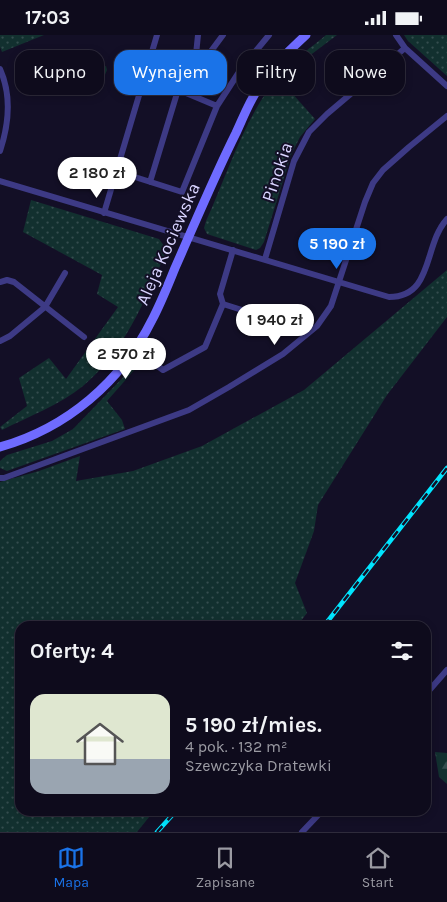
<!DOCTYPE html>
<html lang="pl">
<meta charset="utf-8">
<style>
body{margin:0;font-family:Karla,sans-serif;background:#1c1929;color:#f1f3f6;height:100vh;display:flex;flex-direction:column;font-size:19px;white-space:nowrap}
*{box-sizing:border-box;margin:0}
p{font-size:16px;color:#9b9ba3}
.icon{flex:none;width:28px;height:28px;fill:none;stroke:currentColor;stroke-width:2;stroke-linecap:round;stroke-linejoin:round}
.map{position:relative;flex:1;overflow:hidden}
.drawer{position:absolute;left:15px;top:586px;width:416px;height:195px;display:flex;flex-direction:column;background:#0e0b1c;border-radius:15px;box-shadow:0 2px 8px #0003,0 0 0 1px #2e2b3b}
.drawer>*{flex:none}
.hud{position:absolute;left:15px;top:15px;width:418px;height:45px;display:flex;gap:10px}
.price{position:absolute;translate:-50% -42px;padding:0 11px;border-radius:18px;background:#fff;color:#222;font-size:16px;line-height:32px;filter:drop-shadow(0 1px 2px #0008)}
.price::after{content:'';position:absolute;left:50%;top:30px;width:15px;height:11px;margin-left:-8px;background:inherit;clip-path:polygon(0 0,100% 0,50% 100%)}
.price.current{background:#1a73e8;color:#fff}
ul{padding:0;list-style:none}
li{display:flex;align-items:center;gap:15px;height:125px;padding:0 15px}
li span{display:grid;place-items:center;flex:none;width:140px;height:100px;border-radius:15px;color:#555}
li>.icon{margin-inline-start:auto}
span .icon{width:60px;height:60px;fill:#fffc;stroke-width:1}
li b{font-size:21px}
h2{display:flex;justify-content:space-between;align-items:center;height:60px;padding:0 15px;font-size:21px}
.pill{padding:0 18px;border-radius:15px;background:#0e0b1c;box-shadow:0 2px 8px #0003,0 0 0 1px #2e2b3b;font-size:18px;line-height:45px}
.pill.current{background:#1a73e8;color:#fff}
.status{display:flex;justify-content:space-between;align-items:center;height:35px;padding:0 25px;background:#0e0b1c;direction:ltr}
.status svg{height:14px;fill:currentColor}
.menu{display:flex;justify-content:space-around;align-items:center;height:70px;border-top:1px solid #2e2b3b;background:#0e0b1c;font-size:14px;color:#9b9ba3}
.menu a{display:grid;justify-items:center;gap:2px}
.menu .current{color:#1a73e8}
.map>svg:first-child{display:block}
.green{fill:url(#green-dots)}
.forest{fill:url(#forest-firs)}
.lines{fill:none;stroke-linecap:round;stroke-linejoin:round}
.street{stroke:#3d3a85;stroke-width:6}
.secondary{stroke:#6f6bff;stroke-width:9}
.rail-casing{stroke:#00e5ff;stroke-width:4.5}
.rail{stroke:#130f26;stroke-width:2.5;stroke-dasharray:8;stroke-linecap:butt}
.labels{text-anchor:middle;stroke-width:4;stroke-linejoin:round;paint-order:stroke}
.street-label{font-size:18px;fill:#d9d4ff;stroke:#130f26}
</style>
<div class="status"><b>17:03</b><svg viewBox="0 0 49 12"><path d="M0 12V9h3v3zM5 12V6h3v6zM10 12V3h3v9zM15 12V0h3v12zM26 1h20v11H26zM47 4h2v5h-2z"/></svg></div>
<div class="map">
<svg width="447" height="797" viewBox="0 0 447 797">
<defs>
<pattern id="green-dots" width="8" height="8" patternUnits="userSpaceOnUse" patternTransform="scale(1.25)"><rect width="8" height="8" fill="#12302f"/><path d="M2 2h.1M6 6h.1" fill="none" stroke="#344d4e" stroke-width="1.8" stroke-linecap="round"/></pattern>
<pattern id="forest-firs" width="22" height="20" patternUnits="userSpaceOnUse" patternTransform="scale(1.25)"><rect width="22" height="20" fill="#12302f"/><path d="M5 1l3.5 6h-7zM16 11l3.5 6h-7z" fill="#344d4e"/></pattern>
</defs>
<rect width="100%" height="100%" fill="#130f26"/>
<path class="green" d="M0 0H44L2 17 0 12Z
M326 0H337L300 28 283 48 315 84 300 102 291 120 264 207 260 213 256 215 207 199 204 193 206 186C229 136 245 79 282 37 295 23 312 12 326 0Z
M404 0H447V41L408 6Z
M106 31 107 35 100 51 88 47 89 37Z
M31 165 159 204 167 215C145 264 126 315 83 351 61 369 28 382 2 395L0 392 27 371 19 343 49 323 66 344 118 272 97 259 102 240 23 197Z
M447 235V282L387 360 318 470 314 496 295 548 307 578 297 591H20V776H154L137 797H0V447L39 436 80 421 76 446 133 436 202 411 304 355Z
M137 328V332L107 366 122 385 125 394 7 436 0 433V426L7 420 52 406 73 394Z"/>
<path class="forest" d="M435 717 447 718V749L439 742Z"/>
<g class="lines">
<path class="street" d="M396 0 405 13 447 51
M0 34C12 61 9 89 0 116
M194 39 198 0
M143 45 186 58 217 71 241 34 269 0
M186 58 194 39 223 0
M116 136 182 157 217 71
M0 146 389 262C434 262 423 210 447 184
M150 147 178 55
M104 178 157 0
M265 224 294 126 309 97 327 79 405 13
M0 247 7 245 14 247 84 302
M223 269 242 275
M0 306 10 301 45 272 65 238
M151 326 163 335 205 312 223 269 220 259 233 215
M0 443H4L189 375 229 352 283 319 317 291 331 271 365 167 373 148 383 135 409 112 447 81
M426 659 447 635
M302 797 322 776"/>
<path class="secondary" d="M0 412C67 393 121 347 152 285 161 268 168 250 175 233 195 188 214 142 236 98 243 83 249 67 258 54 272 33 288 16 306 0"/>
<defs>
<path id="rail" d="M324 591 447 433
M157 797 176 776"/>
</defs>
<use href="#rail" class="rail-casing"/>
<use href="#rail" class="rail"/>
</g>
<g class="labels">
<g class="street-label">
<text transform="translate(277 137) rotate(-71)" y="6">Pinokia</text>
<text transform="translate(168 209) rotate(-66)" y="6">Aleja Kociewska</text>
</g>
</g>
</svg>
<b class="price" style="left:97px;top:164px">2 180 zł</b>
<b class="price current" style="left:337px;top:235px">5 190 zł</b>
<b class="price" style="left:275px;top:311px">1 940 zł</b>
<b class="price" style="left:126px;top:345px">2 570 zł</b>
<div class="hud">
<a class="pill">Kupno</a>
<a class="pill current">Wynajem</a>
<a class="pill">Filtry</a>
<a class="pill">Nowe</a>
</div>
<section class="drawer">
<h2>Oferty: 4<svg class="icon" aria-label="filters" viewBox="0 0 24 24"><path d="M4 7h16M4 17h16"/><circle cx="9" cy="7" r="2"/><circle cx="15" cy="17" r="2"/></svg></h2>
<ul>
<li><span style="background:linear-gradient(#dfe7d0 65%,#9aa5b1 0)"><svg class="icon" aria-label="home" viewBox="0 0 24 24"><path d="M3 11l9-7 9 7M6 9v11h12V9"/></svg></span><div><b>5 190 zł/mies.</b><p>4 pok. · 132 m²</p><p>Szewczyka Dratewki</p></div></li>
</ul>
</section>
</div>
<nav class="menu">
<a class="current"><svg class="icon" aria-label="map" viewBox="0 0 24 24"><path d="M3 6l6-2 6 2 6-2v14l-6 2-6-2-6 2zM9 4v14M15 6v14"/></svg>Mapa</a>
<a><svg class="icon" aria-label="saved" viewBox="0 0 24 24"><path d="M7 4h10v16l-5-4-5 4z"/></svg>Zapisane</a>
<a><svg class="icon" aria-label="home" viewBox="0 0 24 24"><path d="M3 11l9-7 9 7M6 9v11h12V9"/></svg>Start</a>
</nav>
